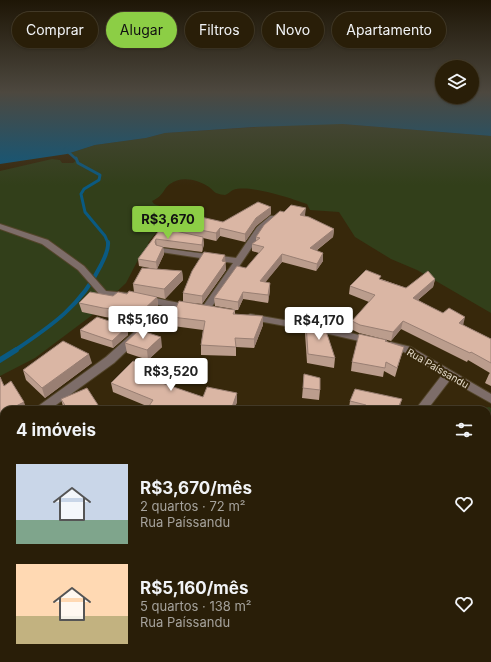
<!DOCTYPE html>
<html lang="pt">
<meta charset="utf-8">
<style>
body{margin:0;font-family:Inter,sans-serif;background:#352b16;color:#f1f3f6;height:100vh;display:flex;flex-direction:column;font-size:15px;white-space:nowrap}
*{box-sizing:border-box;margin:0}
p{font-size:13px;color:#a5a29c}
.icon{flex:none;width:22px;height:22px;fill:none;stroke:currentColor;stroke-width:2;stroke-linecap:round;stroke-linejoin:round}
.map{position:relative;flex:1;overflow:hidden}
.side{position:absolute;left:0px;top:406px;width:491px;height:256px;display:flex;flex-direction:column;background:#291e08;border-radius:12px 12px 0 0;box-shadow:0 1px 3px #0004,0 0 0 1px #453c29}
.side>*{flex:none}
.hud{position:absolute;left:12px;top:12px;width:467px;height:36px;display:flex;gap:8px}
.tools{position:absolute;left:435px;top:60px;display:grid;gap:8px}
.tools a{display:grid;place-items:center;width:44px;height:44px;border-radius:50%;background:#291e08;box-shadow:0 1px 3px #0004,0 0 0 1px #453c29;font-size:20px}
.price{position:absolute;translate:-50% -34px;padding:0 9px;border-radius:4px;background:#fff;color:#222;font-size:13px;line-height:26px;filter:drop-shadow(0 1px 2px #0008)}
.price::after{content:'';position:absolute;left:50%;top:24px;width:12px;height:9px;margin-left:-6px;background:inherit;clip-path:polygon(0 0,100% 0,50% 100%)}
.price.selected{background:#8cce45;color:#111}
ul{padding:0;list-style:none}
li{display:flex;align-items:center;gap:12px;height:100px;padding:0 16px}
li span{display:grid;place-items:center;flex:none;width:112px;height:80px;border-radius:0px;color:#555}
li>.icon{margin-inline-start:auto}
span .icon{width:48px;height:48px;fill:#fffc;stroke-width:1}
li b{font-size:17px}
h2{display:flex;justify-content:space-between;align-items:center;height:48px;padding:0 16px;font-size:17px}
.chip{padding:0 14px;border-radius:18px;background:#291e08;box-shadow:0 1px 3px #0004,0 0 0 1px #453c29;font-size:14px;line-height:36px}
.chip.selected{background:#8cce45;color:#111}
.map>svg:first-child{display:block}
.green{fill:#323f1a}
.water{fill:#0a5a82}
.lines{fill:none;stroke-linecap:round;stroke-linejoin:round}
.stream-far3{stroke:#0a5a82;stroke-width:2.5}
.stream-far2{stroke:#0a5a82;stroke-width:3}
.stream-far1{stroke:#0a5a82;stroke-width:4}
.stream{stroke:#0a5a82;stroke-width:5.5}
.minor-casing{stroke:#53452a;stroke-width:2}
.minor{fill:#7d6d69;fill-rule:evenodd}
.wall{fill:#bb9d8d}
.shaded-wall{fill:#997f73}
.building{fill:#dab6a4;stroke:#997f73}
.labels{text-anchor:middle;stroke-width:4;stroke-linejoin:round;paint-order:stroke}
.street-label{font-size:10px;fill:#e8dece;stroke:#37280b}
</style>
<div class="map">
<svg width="491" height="662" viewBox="0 0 491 662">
<rect width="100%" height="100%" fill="#37280b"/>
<path class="green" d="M306 124H342L491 136V313L417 270 391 259 355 237 339 212 310 210 307 204C291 198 249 184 233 190 231 191 228 194 225 195 223 195 219 194 216 193 214 192 212 189 209 187 199 180 181 175 170 184 162 190 165 195 152 201L154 204 173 211 148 243 154 244 140 256 126 283 91 316 35 358 0 376V171L52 159 60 160 62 163H73L77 160V157L67 154 95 145 146 138 165 133Z
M489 407 491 408V662H246L250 658H487V410H474Z"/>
<path class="water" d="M0 93H442V97H472V93H491V136L342 124 254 127 165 133 146 138 95 145 67 154 0 164Z"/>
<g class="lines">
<path class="stream-far3" d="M65 149 76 159"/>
<path class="stream-far2" d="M76 158 78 163 100 175 99 180 84 189 81 194 85 212 105 236 108 243"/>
<path class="stream-far1" d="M14 351C51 326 81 306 101 265 104 258 109 251 108 242"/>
<path class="stream" d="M0 360 16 350"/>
<defs>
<path id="minor" d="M270 216H276L277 218 263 231 209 311H203L201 309 233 263 161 252 157 250 161 248 236 258 257 227Z
M0 224 48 240 84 266 106 291 128 293 133 296 128 299 100 295 78 270 42 244 0 229Z
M146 296C154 298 191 305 194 307L189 310 172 308 114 363 49 410H35L37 407 106 357 163 306 143 301 141 299Z
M250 314 329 328 376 339 377 341 372 344 329 334 247 319 245 317Z
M391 342 411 347 491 394V403L450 380 427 410H415L442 375 404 352 387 347 386 345Z
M4 424V434L0 436V426Z
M487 517 491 518V530L487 529Z
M74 658H96L95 662H73Z
M141 658H158L159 662H142Z
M411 658H428L429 662H412Z"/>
</defs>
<use href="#minor" class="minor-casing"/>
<use href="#minor" class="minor"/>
</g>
<path class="wall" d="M271 207V214L256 226 245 242 220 236 216 241 203 238 204 244 202 252 163 247 164 254 157 269 182 271 183 280 165 299 157 297 158 306 143 322 105 317 82 312 79 303 113 296 127 294 134 292 133 284 155 269 139 266 138 259 173 212 178 222 174 231 180 232 179 226 223 222Z
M284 212 305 215V216L334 229 333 237 316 251 323 253V261L316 271 282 262 265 282 270 283V290L268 303 243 299 238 310H235V314L263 325 254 348 236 347V356L201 355V345L203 330 173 326 172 317 233 309 215 306 214 298 246 268 259 253 252 251V244L256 241V237Z
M225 262 226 270 202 304 183 302V293Z
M381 279 406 288 435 279 433 287 418 300 463 325 491 339V386L485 383 489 374 490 373 468 360 467 362 401 329 391 341 359 333 351 329 352 321 369 302 349 294 350 286Z
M306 323 335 358 334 368 307 363 305 333Z
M127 327 128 335 113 348 81 338 80 330Z
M386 342 404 347 401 356 395 377 384 371 383 377 351 371 352 362Z
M125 343 162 347 148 360 127 353Z
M92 363 45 398 26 380 23 370Z
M159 370 160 380 158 382 203 397 237 402 234 410H150L149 407 113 392 111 383Z
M304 374 320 390 319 400 302 398Z
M61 399 98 405 100 410H64Z
M350 401 400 406 399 410H356L349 408Z"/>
<path class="shaded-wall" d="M271 207V214L256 226 245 242V234L256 218Z
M306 208 305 215 300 222V215Z
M178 215V222L171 238V230Z
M220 228V236L216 241V233Z
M334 229 333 237 309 256 310 248Z
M203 237 204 244 202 252V245Z
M156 239 157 247 156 249 155 242Z
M163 247 164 254 157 269 156 262Z
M323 253V261L316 271 317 264Z
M282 254V262L260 289V281Z
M225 255 226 270 202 304V296Z
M182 271 183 280 165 299 164 289Z
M435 279 433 287 411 306 413 298Z
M270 283V290L268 303V295Z
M243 292V299L238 310V302Z
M157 297 158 306 143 322 141 312Z
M263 316V325L254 348V339Z
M465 317 463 326 459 323Z
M403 321 401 329 391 341 393 332Z
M127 327 128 335 113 348 112 341Z
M161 337 162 347 148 360 147 350Z
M89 354 92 363 45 398 42 388Z
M159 370 160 380 152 388 150 379Z
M237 393V402L234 410H231Z
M402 399 399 410H397Z
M24 402 27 410H10V409Z
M98 405 100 410H88Z
M0 414H1L4 422V423L1 424 0 421Z
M4 414V420L2 415Z
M4 475V488L0 491V478Z
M8 658H40L29 662H8Z
M160 658H167L161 662Z"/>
<path class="building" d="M258 202 271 207 256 218 245 234 220 228 216 233 179 226 192 215 223 222Z
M291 205 306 208 300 215 309 217 334 229 310 248 323 253 317 264 282 254 260 281 270 283 268 295 243 292 238 302 214 298 237 266 246 268 264 247 252 244 260 238 256 237 264 225 280 211 284 212Z
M173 212 178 215 171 230 203 237 202 245 156 239 155 242 156 245 163 247 156 262 138 259Z
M204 252 225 255 222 261 226 262 202 296 183 293 192 271Z
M142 268 182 271 164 289 133 284Z
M366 270 381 276 379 279 406 288 428 271 435 279 413 298 443 313 449 308 465 317 459 323 491 339V363L471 352 470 353 403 321 393 332 360 325 352 321 375 295 350 286Z
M129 291 157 297 141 312 103 308 79 303 90 292 113 296 118 292 127 294Z
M179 301 235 310 233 314 263 316 254 339 235 338 236 347 201 345 205 321 172 317Z
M97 317 127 327 112 341 80 330Z
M306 323 324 325 335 358 308 354Z
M139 330 161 337 147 350 125 343Z
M359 334 387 340 385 341 404 347 397 368 386 362 385 368 352 362Z
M63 341 89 354 42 388 23 370Z
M133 361 159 370 150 379 203 397 207 387 237 393 231 410H211L197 408 196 410H165L149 406 153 400 111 383Z
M304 374 320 378V390L303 388Z
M0 377 4 386 11 381 24 402 10 409 11 410H4V414L2 415 1 414H0Z
M87 388 98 405 88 410H68L61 399Z
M355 389 402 399 397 410 385 409 384 410H363L366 405 350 401Z
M4 429V475L0 478V432Z
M4 608V658H8V662H0V622L4 621 3 609Z
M161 660 163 662H158Z"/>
<linearGradient id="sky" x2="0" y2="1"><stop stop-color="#1e1606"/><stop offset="0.5" stop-color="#4d483f"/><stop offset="1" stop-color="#4d483f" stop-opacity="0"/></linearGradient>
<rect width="491" height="185" fill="url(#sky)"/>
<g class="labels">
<g class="street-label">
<text transform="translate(438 368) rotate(30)" y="4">Rua Paíssandu</text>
</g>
</g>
</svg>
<div class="tools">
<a><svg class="icon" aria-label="layers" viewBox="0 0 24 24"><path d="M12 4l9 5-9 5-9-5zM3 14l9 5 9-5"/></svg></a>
</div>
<b class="price selected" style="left:168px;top:240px">R$3,670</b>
<b class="price" style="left:143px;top:340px">R$5,160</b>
<b class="price" style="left:319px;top:341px">R$4,170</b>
<b class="price" style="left:171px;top:392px">R$3,520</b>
<div class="hud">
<a class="chip">Comprar</a>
<a class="chip selected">Alugar</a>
<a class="chip">Filtros</a>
<a class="chip">Novo</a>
<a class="chip">Apartamento</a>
</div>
<section class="side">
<h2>4 imóveis<svg class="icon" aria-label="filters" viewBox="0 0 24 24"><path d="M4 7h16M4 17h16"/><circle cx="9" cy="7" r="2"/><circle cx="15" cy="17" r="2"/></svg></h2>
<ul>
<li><span style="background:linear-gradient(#c9d6e8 70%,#7fa58c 0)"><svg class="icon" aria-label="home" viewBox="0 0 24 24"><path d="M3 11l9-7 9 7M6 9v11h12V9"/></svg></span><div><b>R$3,670/mês</b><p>2 quartos · 72 m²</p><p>Rua Paíssandu</p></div><svg class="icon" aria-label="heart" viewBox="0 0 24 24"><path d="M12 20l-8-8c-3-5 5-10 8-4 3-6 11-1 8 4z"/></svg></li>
<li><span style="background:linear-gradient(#ffd9b3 65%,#c2b280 0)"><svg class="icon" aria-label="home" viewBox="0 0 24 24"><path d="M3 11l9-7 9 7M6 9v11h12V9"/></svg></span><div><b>R$5,160/mês</b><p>5 quartos · 138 m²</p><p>Rua Paíssandu</p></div><svg class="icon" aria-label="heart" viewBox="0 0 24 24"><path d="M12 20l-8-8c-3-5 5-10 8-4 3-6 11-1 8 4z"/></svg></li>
</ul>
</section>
</div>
